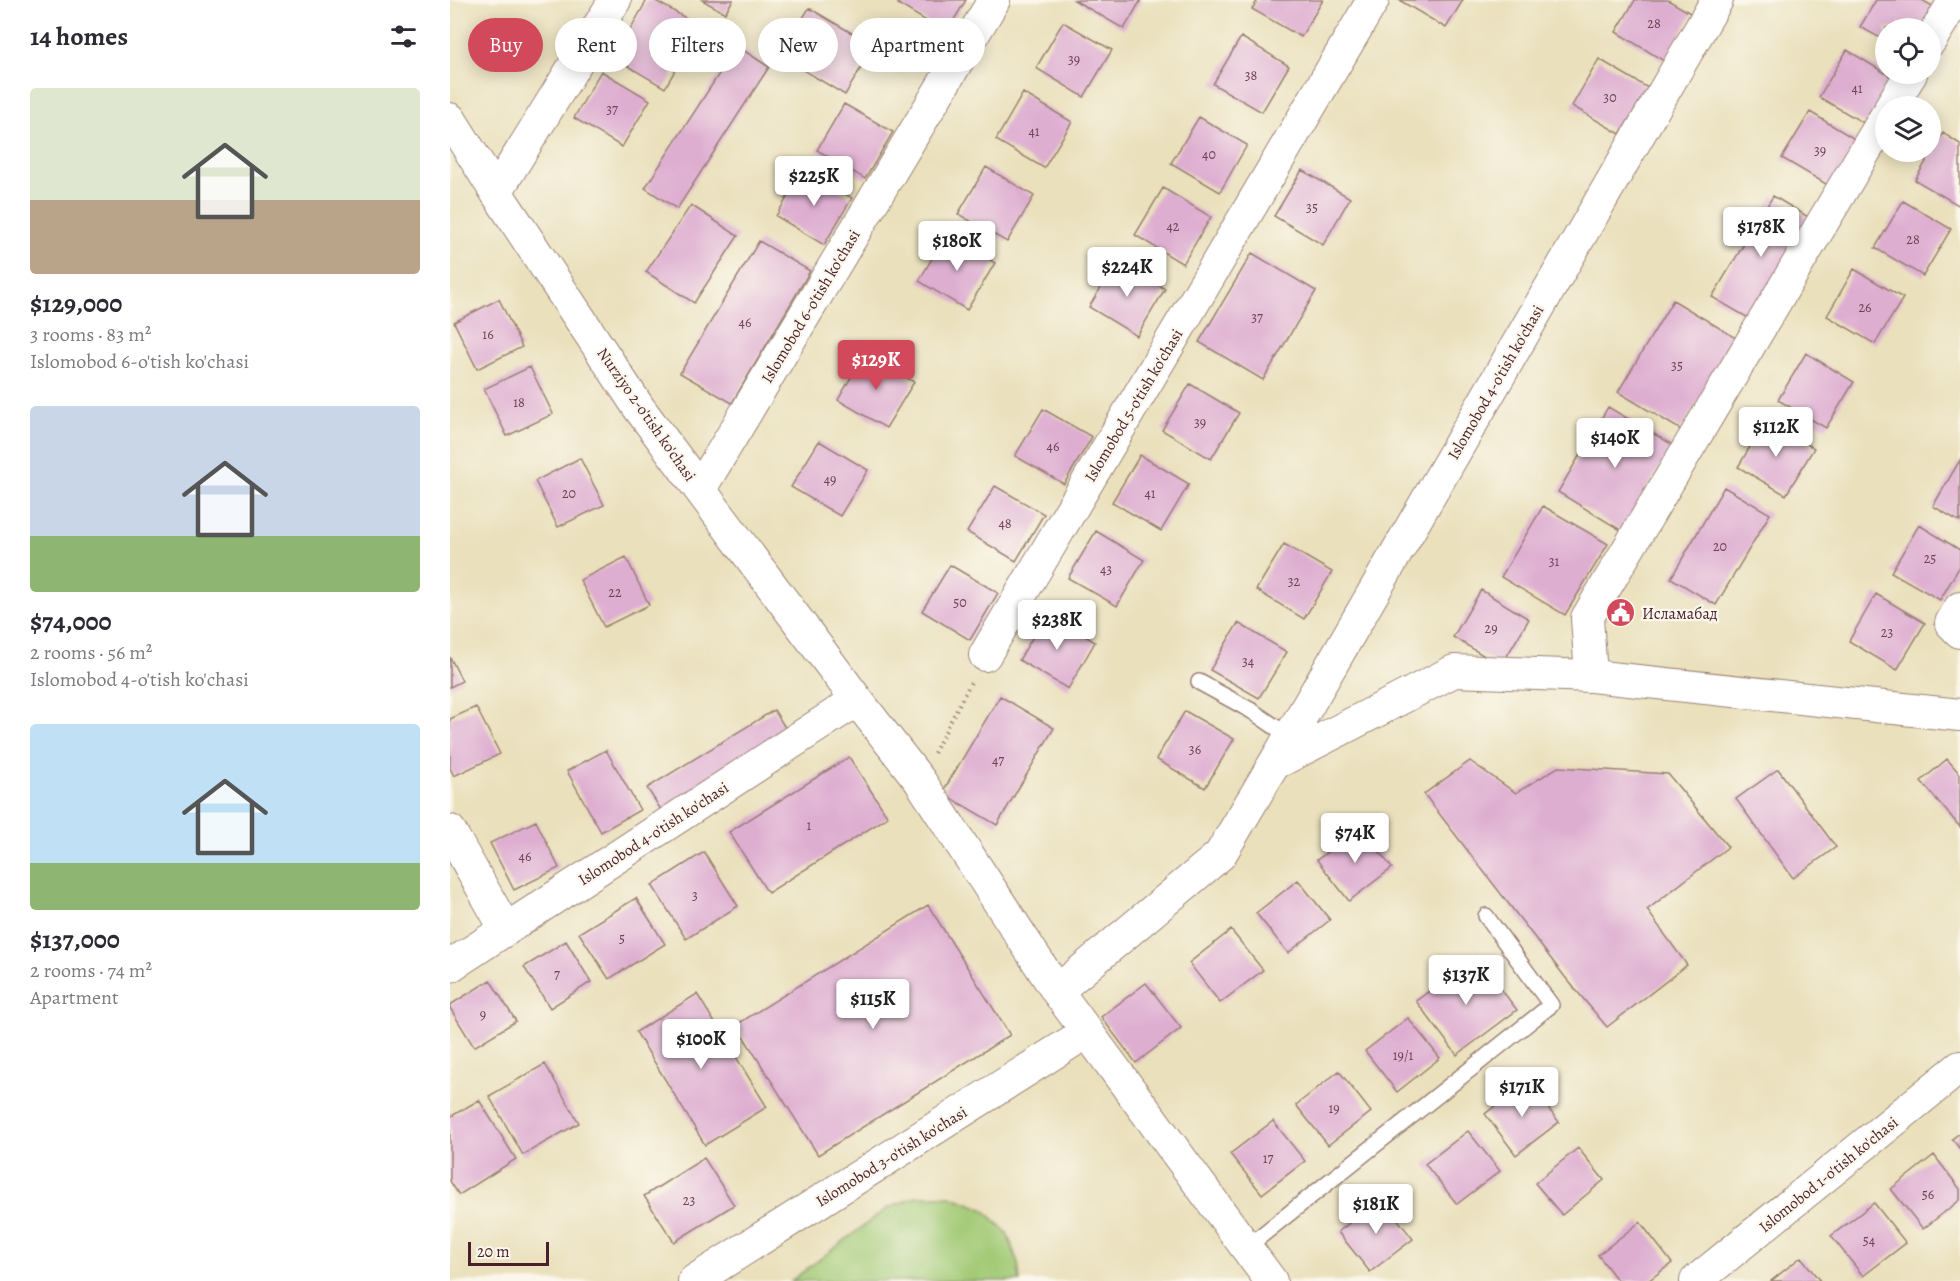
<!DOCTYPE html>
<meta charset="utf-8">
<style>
body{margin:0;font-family:Alegreya,serif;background:#f7f7f7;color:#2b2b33;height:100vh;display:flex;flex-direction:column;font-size:22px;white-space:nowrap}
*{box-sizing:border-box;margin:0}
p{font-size:20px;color:#7c7c81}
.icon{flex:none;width:33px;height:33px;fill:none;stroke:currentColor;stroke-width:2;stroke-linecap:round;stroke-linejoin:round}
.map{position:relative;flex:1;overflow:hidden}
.drawer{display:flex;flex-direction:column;background:#fff;width:450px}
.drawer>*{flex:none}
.top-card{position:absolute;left:18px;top:18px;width:570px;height:54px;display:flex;gap:12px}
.controls{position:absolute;left:1425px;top:18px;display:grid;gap:12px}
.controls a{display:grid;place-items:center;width:66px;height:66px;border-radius:50%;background:#fff;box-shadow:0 3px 15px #0003;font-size:30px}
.scale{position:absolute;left:18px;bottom:15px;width:81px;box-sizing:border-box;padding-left:6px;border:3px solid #4a1f2b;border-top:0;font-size:16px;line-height:21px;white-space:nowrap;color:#4a1f2b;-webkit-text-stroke:4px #fbf7ec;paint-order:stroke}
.price{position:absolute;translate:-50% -51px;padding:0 14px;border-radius:6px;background:#fff;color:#222;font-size:20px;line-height:39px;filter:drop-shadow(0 2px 3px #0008)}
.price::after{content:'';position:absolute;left:50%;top:36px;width:18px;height:14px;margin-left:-9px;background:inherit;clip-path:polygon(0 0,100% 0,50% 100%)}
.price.current{background:#d1495b;color:#fff}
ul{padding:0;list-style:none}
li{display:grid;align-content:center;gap:12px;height:318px;padding:0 30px}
li span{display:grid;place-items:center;height:186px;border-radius:6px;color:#555}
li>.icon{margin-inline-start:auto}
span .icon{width:108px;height:108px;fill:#fffc;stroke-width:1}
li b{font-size:26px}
h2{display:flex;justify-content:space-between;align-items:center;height:72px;padding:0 30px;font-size:26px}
.pill{padding:0 21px;border-radius:27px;background:#fff;box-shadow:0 3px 15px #0003;font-size:21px;line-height:54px}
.pill.current{background:#d1495b;color:#fff}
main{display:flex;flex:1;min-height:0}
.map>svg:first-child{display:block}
.green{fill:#a3ca76;stroke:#767450;stroke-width:1.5}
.building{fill:#deaed1}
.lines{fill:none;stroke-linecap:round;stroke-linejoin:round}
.service-casing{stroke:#9a8074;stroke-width:18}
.minor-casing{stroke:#9a8074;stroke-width:34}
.path{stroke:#9a8074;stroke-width:4;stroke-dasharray:1.5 4.5;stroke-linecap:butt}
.service{stroke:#fff;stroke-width:15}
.minor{stroke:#fff;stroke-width:32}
.labels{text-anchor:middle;stroke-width:4.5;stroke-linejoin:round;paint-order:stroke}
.number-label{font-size:14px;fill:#6f4354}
.street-label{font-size:16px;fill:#4a1f2b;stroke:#fbf7ec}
.poi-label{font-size:16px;fill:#4a1f2b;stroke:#fbf7ec;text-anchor:start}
</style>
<main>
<section class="drawer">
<h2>14 homes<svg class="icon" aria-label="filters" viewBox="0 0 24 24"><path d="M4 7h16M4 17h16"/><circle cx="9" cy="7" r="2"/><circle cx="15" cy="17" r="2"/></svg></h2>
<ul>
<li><span style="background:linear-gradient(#dfe7d0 60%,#b9a48a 0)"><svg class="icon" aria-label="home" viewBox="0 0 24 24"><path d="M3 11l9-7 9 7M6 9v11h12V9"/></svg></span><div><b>$129,000</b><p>3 rooms · 83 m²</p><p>Islomobod 6-o'tish ko'chasi</p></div></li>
<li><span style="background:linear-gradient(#c9d6e8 70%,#8fb573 0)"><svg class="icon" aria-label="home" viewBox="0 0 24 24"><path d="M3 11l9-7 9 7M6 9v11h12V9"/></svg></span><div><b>$74,000</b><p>2 rooms · 56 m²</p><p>Islomobod 4-o'tish ko'chasi</p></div></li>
<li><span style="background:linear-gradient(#bfe0f5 75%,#8fb573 0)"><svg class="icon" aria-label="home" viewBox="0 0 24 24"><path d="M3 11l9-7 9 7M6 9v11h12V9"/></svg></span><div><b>$137,000</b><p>2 rooms · 74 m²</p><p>Apartment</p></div></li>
</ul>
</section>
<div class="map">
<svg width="1510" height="1281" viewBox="0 0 1510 1281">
<rect width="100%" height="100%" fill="#fbf7ec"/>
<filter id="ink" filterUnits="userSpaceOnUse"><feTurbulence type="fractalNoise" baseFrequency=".0167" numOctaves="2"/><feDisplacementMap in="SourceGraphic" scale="12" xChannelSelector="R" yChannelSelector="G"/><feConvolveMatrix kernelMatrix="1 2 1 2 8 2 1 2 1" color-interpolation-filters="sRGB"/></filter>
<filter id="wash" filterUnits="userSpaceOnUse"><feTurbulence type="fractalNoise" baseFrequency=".008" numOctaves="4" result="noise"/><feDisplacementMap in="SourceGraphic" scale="24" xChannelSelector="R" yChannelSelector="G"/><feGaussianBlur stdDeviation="1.35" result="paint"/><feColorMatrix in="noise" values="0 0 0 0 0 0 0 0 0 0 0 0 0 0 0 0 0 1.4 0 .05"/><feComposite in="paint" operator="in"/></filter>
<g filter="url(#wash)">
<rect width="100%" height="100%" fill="#eae0bc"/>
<path class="green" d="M468 1196H501L533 1209 557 1233 568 1263 570 1281H341L436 1209Z"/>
<g id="blocks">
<path class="building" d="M197 0H204L250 26 215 88 164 58Z
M252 0H283L275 13Z
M450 0H516L496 33 448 4Z
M624 0H691L674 29Z
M808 0H873L851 37 802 9Z
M949 0H1013L996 28Z
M1185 0H1218L1242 14 1214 61 1166 32Z
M1426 0H1472L1486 8 1474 28H1436V41L1410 27Z
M359 8 424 46 395 95 330 56Z
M613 22 662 50 634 97 586 68Z
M791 37 839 66 812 112 763 84Z
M287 46 319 67 227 209 195 188Z
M1397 50 1445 79 1417 125 1369 97Z
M1149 59 1198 88 1170 134 1122 106Z
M151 71 200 100 172 147 124 118Z
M573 93 622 122 594 168 546 140Z
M394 104 443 132 415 179 367 150Z
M1360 112 1408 141 1381 187 1332 158Z
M749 117 797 145 770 192 721 163Z
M1493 133 1510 144V206L1465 180Z
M536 167 584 196 557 242 508 214Z
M354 170 402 198 374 245 326 216Z
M852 170 900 198 873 245 824 216Z
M713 188 761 217 733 264 685 235Z
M1323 196 1360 218 1300 319 1262 297Z
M1453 201 1501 229 1473 276 1425 248Z
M241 205 288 236 244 303 196 272Z
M496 234 545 263 517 310 469 281Z
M309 241 360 271 282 403 230 373Z
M802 253 866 291 813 380 749 342Z
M667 261 715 289 687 336 639 307Z
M1404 269 1453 298 1425 344 1377 316Z
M49 299 72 347 27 369 4 322Z
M1223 300 1286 338 1231 430 1168 392Z
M415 353 464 382 436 428 388 400Z
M1356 353 1404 382 1376 428 1328 400Z
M80 367 103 414 57 436 34 389Z
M740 384 789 413 761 459 712 430Z
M1158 407 1223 445 1172 531 1108 492Z
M593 409 642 437 614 484 565 456Z
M1316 420 1364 448 1336 495 1288 467Z
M369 441 418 470 390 516 341 487Z
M690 455 739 484 711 531 662 502Z
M130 458 154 505 108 527 85 481Z
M1510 460V522L1483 506Z
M545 486 594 514 566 561 517 532Z
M1274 487 1320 514 1266 605 1221 578Z
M1093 506 1158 544 1115 615 1051 577Z
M1469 525 1510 550V566L1490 600 1441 572Z
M646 531 694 560 667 606 618 578Z
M834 544 882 572 854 619 806 590Z
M176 557 199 605 154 627 130 580Z
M500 565 548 593 520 640 472 611Z
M1031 590 1079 619 1051 666 1003 637Z
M1426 594 1475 623 1447 670 1399 641Z
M597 613 645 642 618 689 569 660Z
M788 623 837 652 809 698 760 670Z
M0 657 12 681 0 687Z
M550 696 604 728 547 825 492 793Z
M26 707 50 754 4 776 0 768V719Z
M324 710 341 737 215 816 197 788Z
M735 711 784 739 755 788 706 759Z
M156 750 190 810 151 832 117 771Z
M399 757 438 817 318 893 279 832Z
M1497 759 1510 774V827L1471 781Z
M1020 761 1066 793 1108 767 1218 774 1278 847 1197 910 1237 965 1157 1027 1115 977 974 794Z
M1328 769 1386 847 1343 878 1286 799Z
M86 821 109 868 64 890 40 843Z
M910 827 942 868 899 901 867 860Z
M254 852 288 906 236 939 202 885Z
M848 880 880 920 838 953 806 913Z
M186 898 215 944 159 979 129 933Z
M478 905 560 1035 368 1155 286 1025Z
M781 930 813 970 770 1003 739 963Z
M116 941 141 982 100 1008 74 967Z
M1026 956 1067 1010 1007 1055 966 1001Z
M40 980 66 1021 24 1047 0 1008V1005Z
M696 983 731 1028 686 1063 651 1017Z
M247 994 317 1107 255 1145 186 1032Z
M958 1018 990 1058 947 1092 915 1051Z
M95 1064 129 1123 73 1155 39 1096Z
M889 1071 921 1112 878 1145 846 1105Z
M1077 1081 1109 1122 1066 1155 1035 1114Z
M29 1100 66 1159 9 1195 0 1181V1117Z
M823 1121 855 1161 812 1194 780 1154Z
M1018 1131 1050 1171 1007 1204 975 1164Z
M1510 1133V1149L1502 1139Z
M1128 1148 1154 1180 1112 1215 1085 1183Z
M1484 1155 1510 1189V1200L1473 1229 1441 1189Z
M254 1158 284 1205 224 1242 194 1196Z
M931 1198 963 1239 920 1272 888 1232Z
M1424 1203 1456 1243 1413 1276 1381 1236Z
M1190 1222 1222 1263 1198 1281H1168L1148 1255Z
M1351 1257 1370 1281H1321Z"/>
</g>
</g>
<g filter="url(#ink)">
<use href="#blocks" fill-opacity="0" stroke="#9a8074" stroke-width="1.5"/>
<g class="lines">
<defs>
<path id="service" d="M749 682 802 711 840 737
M797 1247 1101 1005 1036 916"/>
<path id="minor" d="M1480 41 1505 0
M1441 106 1461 74
M0 119 46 192 189 408 407 700 470 781 607 991 821 1281
M46 192 165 0
M250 489 544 0
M1510 608 1501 623 1510 632
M535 655 923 0
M1141 676 1137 618 1436 116
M824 764 1267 0
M0 831 56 930
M0 966 407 700
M607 991 770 855 824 764 1004 671 1141 676 1510 715
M244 1281 637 1032
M1246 1281 1510 1067"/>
</defs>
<use href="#service" class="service-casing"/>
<use href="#minor" class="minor-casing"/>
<path class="path" d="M484 753 522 680"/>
<use href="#service" class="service"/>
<use href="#minor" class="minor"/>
</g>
</g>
<defs>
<symbol id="civic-disc" viewBox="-11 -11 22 22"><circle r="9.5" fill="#d1495b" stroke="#fbf7ec"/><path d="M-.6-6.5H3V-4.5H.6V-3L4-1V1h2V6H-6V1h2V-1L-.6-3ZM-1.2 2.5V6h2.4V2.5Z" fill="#fff"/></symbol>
</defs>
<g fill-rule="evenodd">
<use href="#civic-disc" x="1154" y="596" width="33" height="33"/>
</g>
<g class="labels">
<g class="number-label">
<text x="1204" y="28">28</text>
<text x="624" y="64">39</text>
<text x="801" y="80">38</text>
<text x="1407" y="93">41</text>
<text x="1160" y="102">30</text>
<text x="162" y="114">37</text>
<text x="584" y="136">41</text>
<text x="1370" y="155">39</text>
<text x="759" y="159">40</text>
<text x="862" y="212">35</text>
<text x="723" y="231">42</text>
<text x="1463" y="244">28</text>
<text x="1415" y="312">26</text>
<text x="807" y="322">37</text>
<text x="295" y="327">46</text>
<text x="38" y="339">16</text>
<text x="1227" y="370">35</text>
<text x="69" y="407">18</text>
<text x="750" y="427">39</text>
<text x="603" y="451">46</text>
<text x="380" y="484">49</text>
<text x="119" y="498">20</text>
<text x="700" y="498">41</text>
<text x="555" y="528">48</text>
<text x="1270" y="551">20</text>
<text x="1480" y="563">25</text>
<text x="1104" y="566">31</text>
<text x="656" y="574">43</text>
<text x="844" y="586">32</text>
<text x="165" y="597">22</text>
<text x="510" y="607">50</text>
<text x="1041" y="633">29</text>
<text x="1437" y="637">23</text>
<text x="798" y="666">34</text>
<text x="745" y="754">36</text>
<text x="548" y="765">47</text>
<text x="359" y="830">1</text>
<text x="75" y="861">46</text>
<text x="245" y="900">3</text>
<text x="172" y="943">5</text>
<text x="107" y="979">7</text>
<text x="33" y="1019">9</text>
<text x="953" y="1060">19/1</text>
<text x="884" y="1113">19</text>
<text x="818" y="1163">17</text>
<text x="1478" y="1199">56</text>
<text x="239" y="1205">23</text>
<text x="1419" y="1245">54</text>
</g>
<g class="street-label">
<text transform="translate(360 306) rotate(-59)" y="6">Islomobod 6-o'tish ko'chasi</text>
<text transform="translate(1045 382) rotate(-60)" y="6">Islomobod 4-o'tish ko'chasi</text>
<text transform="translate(683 405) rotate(-59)" y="6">Islomobod 5-o'tish ko'chasi</text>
<text transform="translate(197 414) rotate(55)" y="6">Nurziyo 2-o'tish ko'chasi</text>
<text transform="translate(203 833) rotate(-33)" y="6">Islomobod 4-o'tish ko'chasi</text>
<text transform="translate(441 1156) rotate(-32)" y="6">Islomobod 3-o'tish ko'chasi</text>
<text transform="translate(1378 1174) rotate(-39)" y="6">Islomobod 1-o'tish ko'chasi</text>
</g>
<g class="poi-label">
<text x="1192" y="619">Исламабад</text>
</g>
</g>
</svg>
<div class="controls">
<a><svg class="icon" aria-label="locate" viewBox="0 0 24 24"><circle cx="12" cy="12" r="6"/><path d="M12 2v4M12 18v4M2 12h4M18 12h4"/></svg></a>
<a><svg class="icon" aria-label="layers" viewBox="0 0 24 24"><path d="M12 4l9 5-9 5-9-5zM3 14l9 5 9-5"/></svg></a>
</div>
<div class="scale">20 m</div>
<b class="price" style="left:364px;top:207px">$225K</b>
<b class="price" style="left:1311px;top:258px">$178K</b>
<b class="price" style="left:507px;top:272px">$180K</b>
<b class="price" style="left:677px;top:298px">$224K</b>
<b class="price current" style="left:426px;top:391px">$129K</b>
<b class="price" style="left:1326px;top:458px">$112K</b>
<b class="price" style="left:1165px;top:469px">$140K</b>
<b class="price" style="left:607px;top:651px">$238K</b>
<b class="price" style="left:905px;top:864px">$74K</b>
<b class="price" style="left:1016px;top:1006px">$137K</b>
<b class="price" style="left:423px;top:1030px">$115K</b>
<b class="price" style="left:251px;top:1070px">$100K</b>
<b class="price" style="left:1072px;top:1118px">$171K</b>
<b class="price" style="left:926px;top:1235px">$181K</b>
<div class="top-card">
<a class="pill current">Buy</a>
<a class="pill">Rent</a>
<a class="pill">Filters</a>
<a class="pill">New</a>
<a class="pill">Apartment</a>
</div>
</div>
</main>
